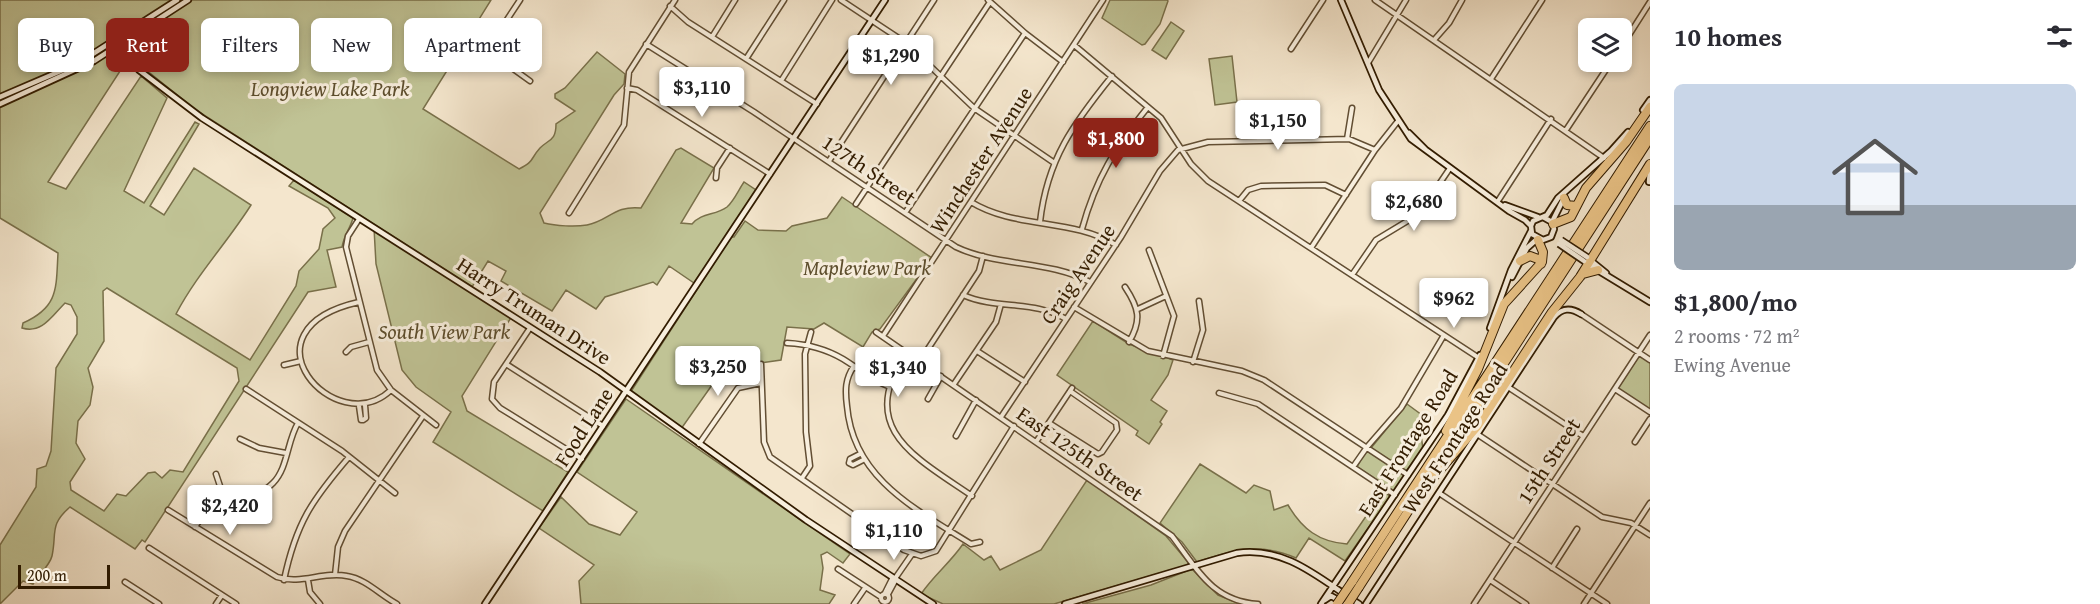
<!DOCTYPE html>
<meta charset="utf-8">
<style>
body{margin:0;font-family:"Gentium Book Plus",serif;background:#f2f2f3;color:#2b2b33;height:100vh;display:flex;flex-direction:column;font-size:22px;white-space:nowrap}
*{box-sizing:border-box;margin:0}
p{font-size:20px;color:#7c7c81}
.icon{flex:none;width:33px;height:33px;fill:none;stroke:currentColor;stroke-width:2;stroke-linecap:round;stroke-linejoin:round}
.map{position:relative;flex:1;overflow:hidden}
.details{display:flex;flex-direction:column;background:#fff;width:450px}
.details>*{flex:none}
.guide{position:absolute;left:18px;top:18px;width:570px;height:54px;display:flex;gap:12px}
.controls{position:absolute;left:1578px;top:18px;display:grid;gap:12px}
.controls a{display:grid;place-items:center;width:54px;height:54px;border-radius:9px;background:#fff;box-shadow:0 3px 9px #0003;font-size:30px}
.scale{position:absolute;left:18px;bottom:15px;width:92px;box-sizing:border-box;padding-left:6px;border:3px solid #321c00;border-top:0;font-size:16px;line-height:21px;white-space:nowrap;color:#321c00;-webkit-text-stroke:4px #f8efde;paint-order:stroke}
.price{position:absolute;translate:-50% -51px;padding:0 14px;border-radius:6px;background:#fff;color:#222;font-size:20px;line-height:39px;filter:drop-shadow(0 2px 3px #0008)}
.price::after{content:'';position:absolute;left:50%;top:36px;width:18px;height:14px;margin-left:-9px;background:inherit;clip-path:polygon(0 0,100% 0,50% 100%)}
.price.selected{background:#8f2418;color:#fff}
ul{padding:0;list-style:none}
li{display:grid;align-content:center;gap:12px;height:318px;padding:0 24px}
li+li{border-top:2px solid #e1e1e2}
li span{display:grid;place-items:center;height:186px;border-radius:9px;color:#555}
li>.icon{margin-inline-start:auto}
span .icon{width:108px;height:108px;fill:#fffc;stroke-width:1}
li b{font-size:26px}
h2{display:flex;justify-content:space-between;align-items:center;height:72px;padding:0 24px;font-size:26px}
.pill{padding:0 21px;border-radius:9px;background:#fff;box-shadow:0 3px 9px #0003;font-size:21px;line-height:54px}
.pill.selected{background:#8f2418;color:#fff}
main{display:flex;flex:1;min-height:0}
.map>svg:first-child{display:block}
.green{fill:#c0c395;stroke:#79704a;stroke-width:1.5;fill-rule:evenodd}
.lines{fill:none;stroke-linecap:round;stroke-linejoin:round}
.street-casing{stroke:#624e33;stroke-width:7}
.secondary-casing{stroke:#321c00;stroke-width:8}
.highway-casing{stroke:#321c00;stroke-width:10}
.street{stroke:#f8efde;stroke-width:4}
.secondary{stroke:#f8efde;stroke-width:4.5}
.highway{stroke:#eac386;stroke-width:8}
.secondary-bridge-casing{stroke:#321c00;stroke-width:8;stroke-linecap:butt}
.highway-bridge-casing{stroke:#321c00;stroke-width:10;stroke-linecap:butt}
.secondary-bridge{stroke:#f8efde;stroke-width:4.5}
.highway-bridge{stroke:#eac386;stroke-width:8}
.labels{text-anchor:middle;stroke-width:6;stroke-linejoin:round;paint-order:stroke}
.park-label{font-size:21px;font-style:italic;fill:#5d4e2d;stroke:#f8efde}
.street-label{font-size:21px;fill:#321c00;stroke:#f8efde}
</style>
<main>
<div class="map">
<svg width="1650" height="604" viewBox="0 0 1650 604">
<rect width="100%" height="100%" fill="#f4e6cd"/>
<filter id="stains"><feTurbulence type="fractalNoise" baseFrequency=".00333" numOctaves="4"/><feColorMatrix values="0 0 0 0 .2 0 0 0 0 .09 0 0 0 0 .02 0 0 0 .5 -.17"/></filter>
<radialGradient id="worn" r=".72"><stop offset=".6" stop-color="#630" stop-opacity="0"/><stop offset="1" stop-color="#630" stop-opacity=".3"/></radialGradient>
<path class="green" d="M0 0H491L423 109 519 169C535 161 530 159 540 148 549 139 556 141 556 124L575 111 555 98V94L565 88 597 52 625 74 624 84 614 95 540 213 544 223C556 226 575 227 587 225 609 221 614 205 641 208L676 150 681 148 714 168 681 223 692 224C702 212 715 216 727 207 734 201 739 189 744 182L756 190 694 283 669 266 657 285 653 282 605 297 596 309 566 290 552 311 501 281 506 271 488 261 472 287 196 110 136 62 120 71 48 182 66 189 141 76 167 98 124 191 144 203 195 122 199 124 150 206 164 215 194 168 251 205C227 243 197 274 176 314L250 360 296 286 299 271 319 249 323 229 335 218 328 208 289 186 294 180 353 218C350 229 344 235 342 247L327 250 336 287 308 292 145 542 142 540 135 549 70 507C49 525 57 533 52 556 50 565 38 576 33 584L23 581 0 604V545L36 487 37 469 46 466 51 451 56 368 77 334V317L71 305 65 303C52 316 42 334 22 328L23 323C59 307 56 288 58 253L0 218ZM107 288 237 368 239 381 183 472 170 470 162 478 155 472 148 473 126 496 117 494 104 511 71 490 70 482 85 459 76 443 78 421 90 405 93 387 88 368 104 341 103 291Z
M1110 0H1167L1168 1 1160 24 1145 44 1142 45 1102 18Z
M1171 22 1184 31 1166 59 1152 50Z
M1232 56 1237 102 1215 105 1209 59Z
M842 197 932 258 880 329 872 332 863 347 824 323 814 329 787 327 781 360 724 368 681 429 630 393 731 237H734L745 221 758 230 786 231 792 226 827 218Z
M374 228 512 316 462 396 467 411 568 472 543 511 433 442 451 412 416 387 402 370 376 264Z
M1093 321 1129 344 1173 360 1168 375 1151 400 1167 411 1160 422 1162 424 1149 444 1136 435 1138 431 1057 375Z
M1639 356 1650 362V410L1618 388Z
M626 399 850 554 843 563 827 552 821 555 823 568 820 590 835 595 829 604H581L579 581 594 565 539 528 561 497 589 524 620 535 637 512 577 472Z
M1407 404 1430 421 1421 434 1423 450 1406 471 1371 448Z
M1365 452H1369L1403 474 1404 477 1395 492 1357 467Z
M1200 464 1246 493 1254 485 1270 491 1274 510 1288 505C1302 529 1319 542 1347 544L1384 490 1390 497 1345 561 1309 538 1296 558C1261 542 1232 550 1197 562L1182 542 1160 523Z
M1087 480 1166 536 1188 562V565L1054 604H943L921 594C934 575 950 563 963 544L984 560 991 556 1000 570 1041 550Z
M1189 570H1193L1218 595 1240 604H1082L1151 585Z"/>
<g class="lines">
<defs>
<path id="street" d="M520 0 487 50 530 81
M841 0 906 43 974 108 1053 162
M988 0 1025 33 1063 62
M1375 0 1604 158
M670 6 688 22 817 104
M712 37 735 0
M1434 40 1449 23 1462 0
M646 44 754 112 956 247C998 267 1049 260 1090 282
M1074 45 1161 118 1191 164 1208 181 1479 358
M1622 46 1650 2
M1291 49 1323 0
M746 59 784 0
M1368 63 1406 0
M1491 79 1542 0
M781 81 832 0
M627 88 637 90 770 174
M1566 130 1611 62
M1347 139 1352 108
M829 161 934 0
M716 178 717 168 730 148
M1239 201 1248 190 1261 186 1325 185 1346 195
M1498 201 1551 119
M971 202C1015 229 1072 218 1116 245
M856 204 990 2
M569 213 624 125 629 72 675 0
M905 213 1025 33
M359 219 348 236 346 247 377 370 391 390 436 425
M1040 222C1047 159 1074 123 1112 76
M1082 229C1096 178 1115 148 1148 107
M1311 248 1375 150 1398 121
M1149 250 1174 316 1163 356
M1352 275 1376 240 1419 214 1450 168
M1125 287C1139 308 1142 320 1129 342
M963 295C997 310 1034 300 1066 319
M359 302C235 330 336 442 391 390
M1074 307 1148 351 1242 371 1264 380 1408 475
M1138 309 1166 296
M1581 314 1650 360
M530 328 494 382 492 399 500 408 582 459
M876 332 1172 536C1197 569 1212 601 1258 604
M883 336 1103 0
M787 343C806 344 826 349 843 359 858 368 871 380 888 386
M977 351 1025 382
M346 352 351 347 369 342
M907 352C855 428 915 457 972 496
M920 361 979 271 983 256
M1193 362 1203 330 1199 301
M506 364 603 426
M761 364 764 442 770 457 904 550 921 556 936 551 1014 426
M284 365 301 361
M854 366C845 379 845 390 847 406 853 478 915 509 971 544L980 542
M954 384 996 322 1001 304
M1508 387 1583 436
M246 389 342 451 395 493
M1615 389 1650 412
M1219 393 1258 404 1395 495
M928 399 941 376
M359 406 361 420H363L366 418 365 405
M1001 417 1121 237 1160 171 1178 150 1208 142 1349 139 1375 150
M1049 423 1098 454 1102 452 1117 430 1116 423 1070 391
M1477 434 1602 517 1631 523 1650 535
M956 436 976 400
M240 439 259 448 286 453
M1036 442 1072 388
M1635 442 1650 419
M699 444 738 388 761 383
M860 454 850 459 849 463 853 465 863 460
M1353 467 1367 447 1401 408 1444 335
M216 474 224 498
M802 478 810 466 806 432 805 354 811 332
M1439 493 1607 604
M168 510 277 577C301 585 323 571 347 576 366 579 380 595 397 604
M256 517 258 493
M195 527C225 480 249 508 273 483 288 468 287 441 298 423
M149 548 236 604
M1552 568 1577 529
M838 569 881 597
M335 575 338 547 345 531 423 416
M284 580C296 523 312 500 349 457
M308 580 310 592 320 604
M894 580 912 554
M1490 580 1526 604
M125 582 159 604
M885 593 892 579
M881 598a4 4 0 1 1 8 0a4 4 0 1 1-8 0Z
M888 594 895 581
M216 604 222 595
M854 604 865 588
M1474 604 1650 335
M1584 604 1650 503"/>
<path id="secondary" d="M1341 0 1379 90 1411 139 1509 211 1525 220 1531 226
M116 40 139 70 202 118 600 372 806 520 933 604
M0 97 77 64 177 0
M0 104 94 61 188 0
M1643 110 1650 100
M1409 133 1425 149
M1649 182 1650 171
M1505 205 1538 217
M1543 217 1552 222 1554 229 1551 237 1543 240 1532 234 1531 226 1533 221 1547 215 1558 198 1611 151 1628 132
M1552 222 1564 198
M1590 260 1606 273
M1586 263 1650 302
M1512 277 1527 248 1537 239
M1490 328 1511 270 1531 231
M1325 600 1331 596 1346 604
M485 604 885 0
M1065 604 1237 553C1286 546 1320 579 1359 604
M1321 604 1448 415 1480 355
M1366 604 1554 317C1562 308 1570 307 1581 314"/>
<path id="highway" d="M1564 198 1567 205 1576 206
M1553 224 1571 217 1586 188 1626 142 1650 107
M1520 261 1530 256 1538 259 1541 264
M1583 274 1598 270
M1446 431 1478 369 1504 304 1542 262 1543 252 1538 240
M1433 478 1477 427 1552 312 1580 277 1650 164
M1352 582 1650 126
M1359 587 1650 138"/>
</defs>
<use href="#street" class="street-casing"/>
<use href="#secondary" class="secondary-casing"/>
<use href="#highway" class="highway-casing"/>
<use href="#street" class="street"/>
<use href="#secondary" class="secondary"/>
<use href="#highway" class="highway"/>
<defs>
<path id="secondary-bridge" d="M1561 240 1587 257
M1559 244 1584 261"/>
<path id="highway-bridge" d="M1337 604 1352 582
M1348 604 1359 587"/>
</defs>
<use href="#secondary-bridge" class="secondary-bridge-casing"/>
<use href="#highway-bridge" class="highway-bridge-casing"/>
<use href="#secondary-bridge" class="secondary-bridge"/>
<use href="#highway-bridge" class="highway-bridge"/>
</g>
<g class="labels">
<g class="park-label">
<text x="330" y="96">Longview Lake Park</text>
<text x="867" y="275">Mapleview Park</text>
<text x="444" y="339">South View Park</text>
</g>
<g class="street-label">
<text transform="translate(981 160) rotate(-57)" y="7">Winchester Avenue</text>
<text transform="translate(869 170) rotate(34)" y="7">127th Street</text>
<text transform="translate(1078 274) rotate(-56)" y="7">Craig Avenue</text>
<text transform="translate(534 311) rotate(33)" y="7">Harry Truman Drive</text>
<text transform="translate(584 427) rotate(-57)" y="7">Food Lane</text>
<text transform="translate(1455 438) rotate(-57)" y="7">West Frontage Road</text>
<text transform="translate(1408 443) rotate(-58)" y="7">East Frontage Road</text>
<text transform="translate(1080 454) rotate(35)" y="7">East 125th Street</text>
<text transform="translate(1549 461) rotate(-57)" y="7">15th Street</text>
</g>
</g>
<rect width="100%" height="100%" filter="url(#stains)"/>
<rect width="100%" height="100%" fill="url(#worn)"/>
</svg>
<div class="controls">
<a><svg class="icon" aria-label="layers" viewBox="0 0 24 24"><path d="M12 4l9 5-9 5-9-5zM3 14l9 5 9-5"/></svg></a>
</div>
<div class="scale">200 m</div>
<b class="price" style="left:891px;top:86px">$1,290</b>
<b class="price" style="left:702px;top:118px">$3,110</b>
<b class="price" style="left:1278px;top:151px">$1,150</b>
<b class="price selected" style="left:1116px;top:169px">$1,800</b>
<b class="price" style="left:1414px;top:232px">$2,680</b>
<b class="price" style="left:1454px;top:329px">$962</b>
<b class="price" style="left:718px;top:397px">$3,250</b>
<b class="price" style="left:898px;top:398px">$1,340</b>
<b class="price" style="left:230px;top:536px">$2,420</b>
<b class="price" style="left:894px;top:561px">$1,110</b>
<div class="guide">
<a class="pill">Buy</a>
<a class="pill selected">Rent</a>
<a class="pill">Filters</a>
<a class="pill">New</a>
<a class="pill">Apartment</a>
</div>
</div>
<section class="details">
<h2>10 homes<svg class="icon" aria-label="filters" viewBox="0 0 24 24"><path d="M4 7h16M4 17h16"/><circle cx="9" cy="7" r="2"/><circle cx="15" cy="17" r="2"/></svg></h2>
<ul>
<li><span style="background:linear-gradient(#c9d6e8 65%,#9aa5b1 0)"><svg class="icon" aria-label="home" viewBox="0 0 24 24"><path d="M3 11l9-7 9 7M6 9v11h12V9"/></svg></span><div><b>$1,800/mo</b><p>2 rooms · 72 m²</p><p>Ewing Avenue</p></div></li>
</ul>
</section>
</main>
